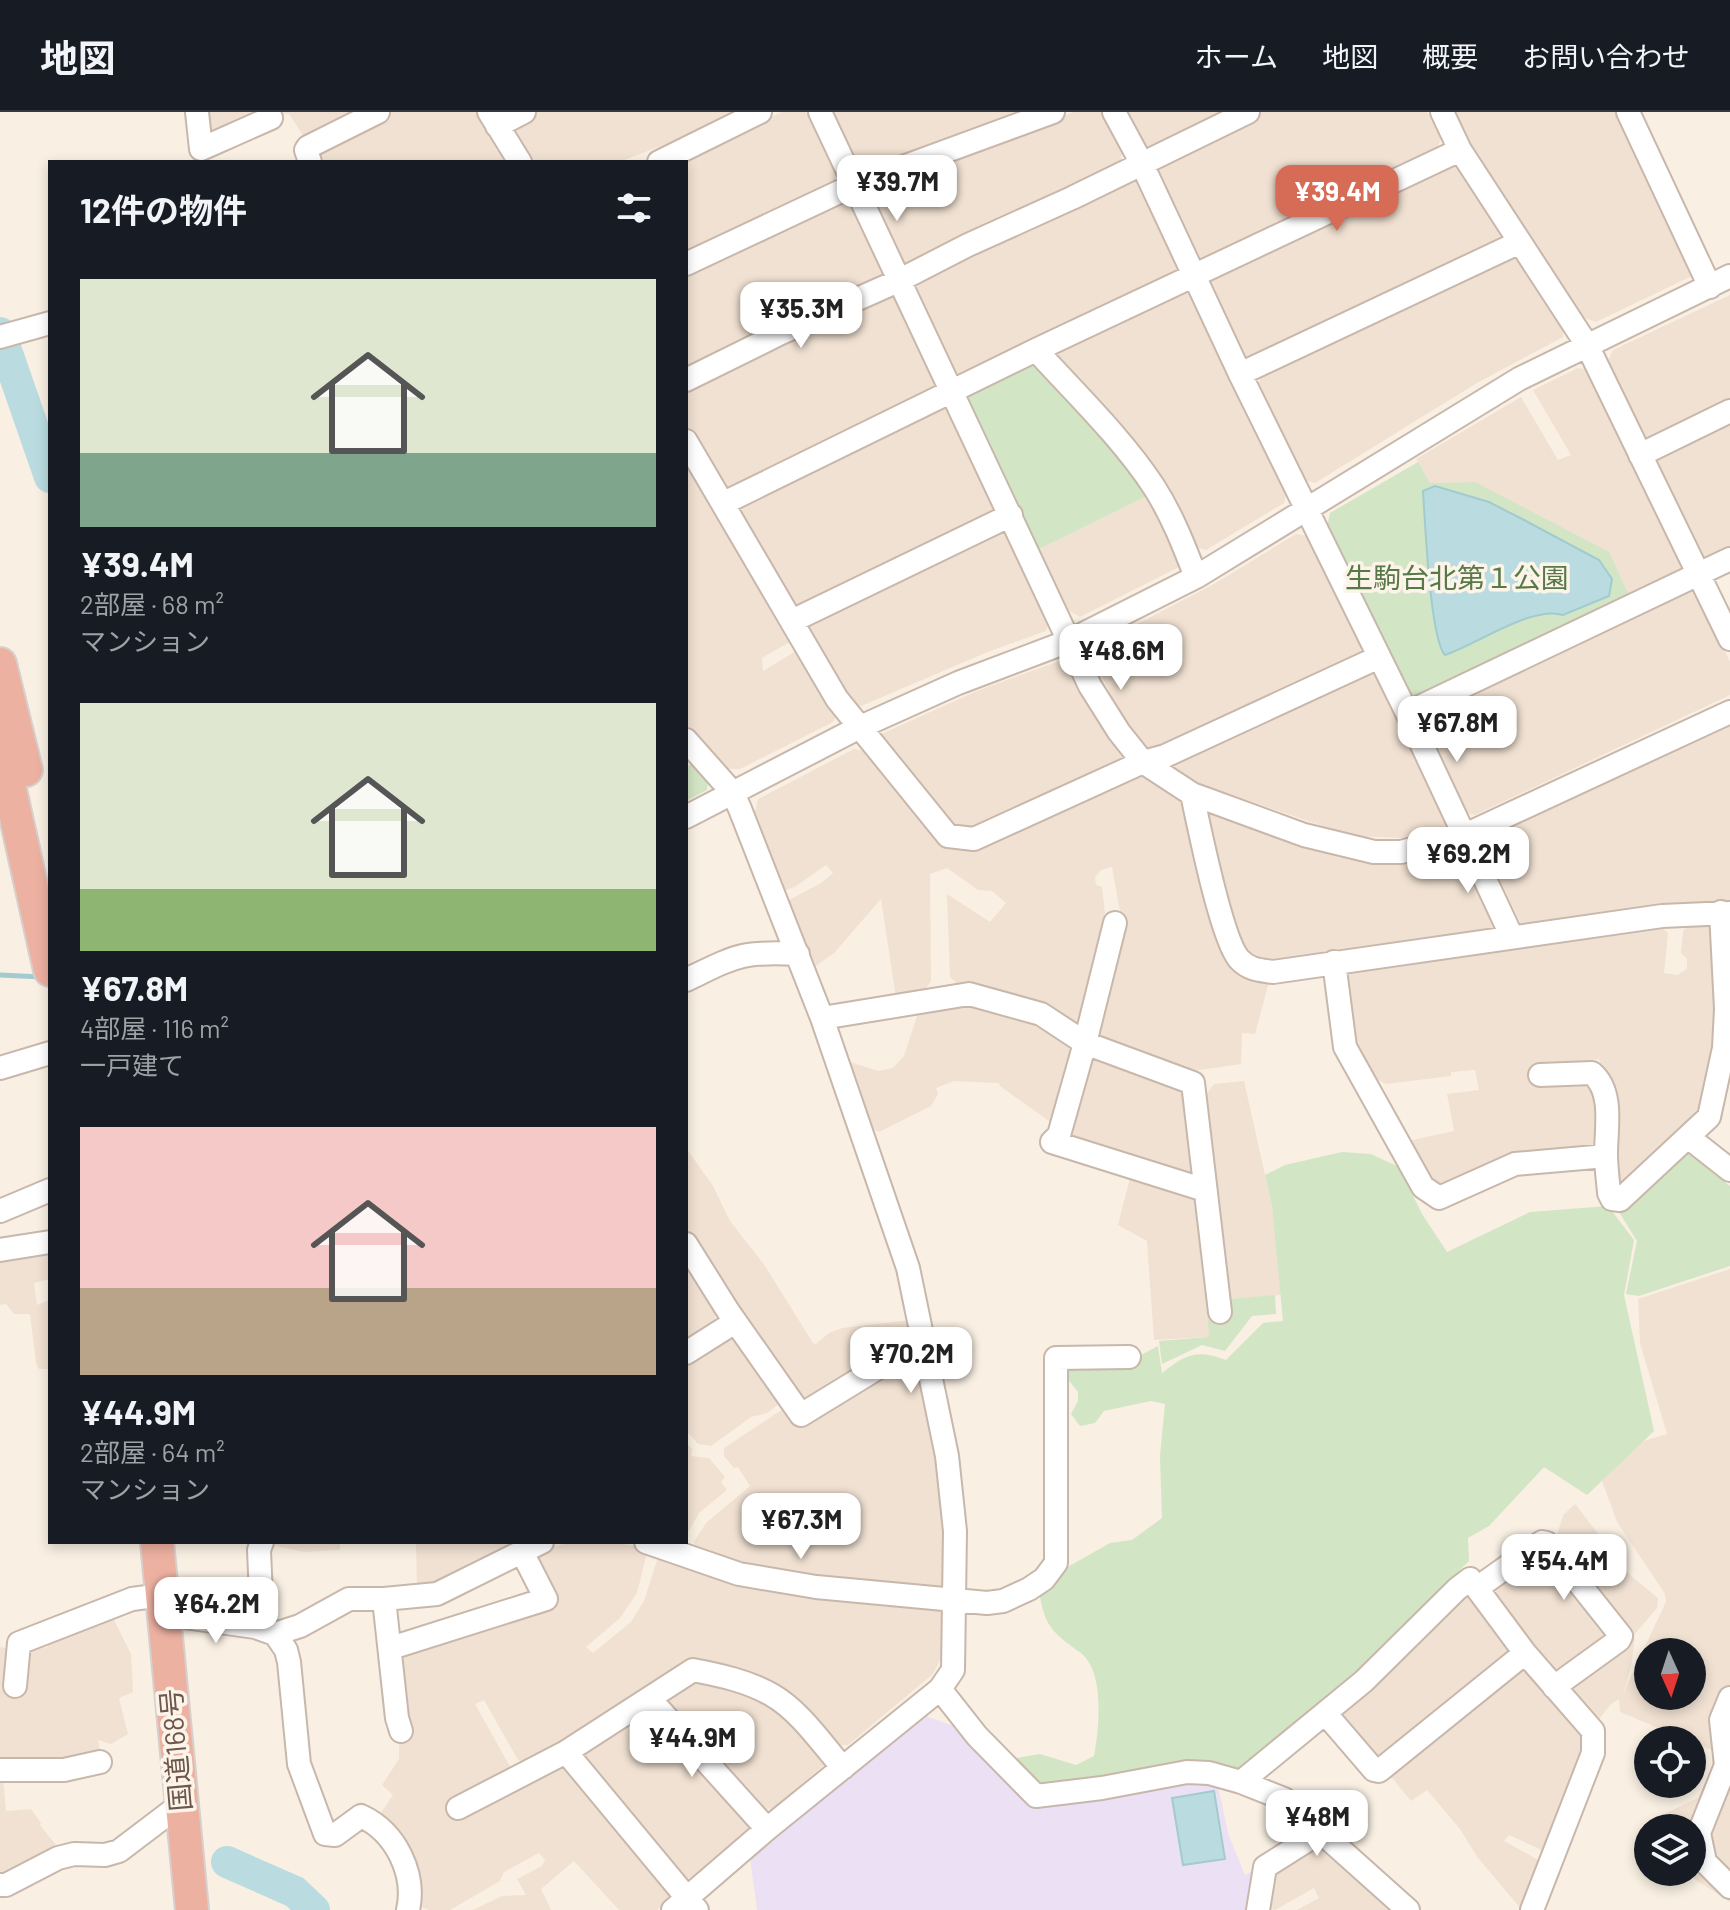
<!DOCTYPE html>
<html lang="ja">
<meta charset="utf-8">
<style>
body{margin:0;font-family:Barlow,"Noto Sans JP",sans-serif;background:#20242c;color:#f1f3f6;height:100vh;display:flex;flex-direction:column;font-size:30px;white-space:nowrap}
*{box-sizing:border-box;margin:0}
p{font-size:26px;color:#9ea1a6}
.icon{flex:none;width:44px;height:44px;fill:none;stroke:currentColor;stroke-width:2;stroke-linecap:round;stroke-linejoin:round}
.map{position:relative;flex:1;overflow:hidden}
.side{position:absolute;left:48px;top:48px;width:640px;height:1384px;display:flex;flex-direction:column;background:#171b24;border-radius:0px;box-shadow:0 4px 12px #0003}
.side>*{flex:none}
.needle{width:52px;rotate:177deg}
.controls{position:absolute;left:1634px;top:1526px;display:grid;gap:16px}
.controls a{display:grid;place-items:center;width:72px;height:72px;border-radius:50%;background:#171b24;box-shadow:0 4px 12px #0003;font-size:40px}
.price{position:absolute;translate:-50% -68px;padding:0 18px;border-radius:16px;background:#fff;color:#222;font-size:26px;line-height:52px;filter:drop-shadow(0 2px 4px #0008)}
.price::after{content:'';position:absolute;left:50%;top:48px;width:24px;height:18px;margin-left:-12px;background:inherit;clip-path:polygon(0 0,100% 0,50% 100%)}
.price.on{background:#d66c56;color:#fff}
ul{padding:0;list-style:none}
li{display:grid;align-content:center;gap:16px;height:424px;padding:0 32px}
li span{display:grid;place-items:center;height:248px;border-radius:0px;color:#555}
li>.icon{margin-inline-start:auto}
span .icon{width:144px;height:144px;fill:#fffc;stroke-width:1}
li b{font-size:34px}
h2{display:flex;justify-content:space-between;align-items:center;height:96px;padding:0 32px;font-size:34px}
header{display:flex;align-items:center;gap:48px;box-sizing:border-box;height:112px;padding:0 40px;background:#171b24;border-bottom:2px solid #363941}
header strong{font-size:38px}
nav{display:flex;gap:44px;margin-inline-start:auto;font-size:28px}
.map>svg:first-child{display:block}
.residential{fill:#f0e1d2;fill-rule:evenodd}
.education{fill:#ece0f5}
.green{fill:#d2e5c4}
.water{fill:#badce0;stroke:#a2cbd0;stroke-width:2}
.lines{fill:none;stroke-linecap:round;stroke-linejoin:round}
.stream{stroke:#a2cbd0;stroke-width:5}
.river{stroke:#badce0;stroke-width:32}
.minor-casing{stroke:#c8b7ab;stroke-width:26}
.highway-casing{stroke:#d6d0cd;stroke-width:36}
.minor{stroke:#fff;stroke-width:22}
.highway{stroke:#edb1a1;stroke-width:32}
.labels{text-anchor:middle;stroke-width:7;stroke-linejoin:round;paint-order:stroke}
.park-label{font-size:28px;fill:#597849;stroke:#fdf4e9}
.street-label{font-size:28px;fill:#6e574c;stroke:#fdf4e9}
</style>
<header>
<strong>地図</strong>
<nav><a>ホーム</a><a>地図</a><a>概要</a><a>お問い合わせ</a></nav>
</header>
<div class="map">
<svg width="1730" height="1798" viewBox="0 0 1730 1798">
<rect width="100%" height="100%" fill="#f9f0e3"/>
<path class="residential" d="M201 0H264L210 30Z
M273 0H357L306 28 289 2 276 3Z
M384 0H484L514 50H317L319 35Z
M536 0H734L676 28 619 50H529L512 20 515 10Z
M782 0H806L836 63 835 71 686 143V50H679Z
M830 0H1032L868 60 856 55Z
M1074 0H1102L1122 41 1120 51 912 153 902 150 868 79 872 70Z
M1125 0H1227L1151 37 1141 34Z
M1256 0H1427L1441 26 1437 37 1206 148 1196 144 1154 55Z
M1451 0H1619L1696 162 1596 210 1584 206 1495 77 1463 27Z
M1454 51 1503 124 1500 134 1255 250 1245 247 1208 170 1214 158Z
M1135 67 1178 153 1176 162 963 265 956 262 913 173 916 164Z
M847 86 884 159 880 167 686 260V157Z
M1504 146 1518 147 1563 217V225L1477 271 1315 371 1304 368 1258 272 1263 261Z
M1189 178 1287 379 1284 391 1206 438 1195 435 1050 238Z
M893 181 937 272 933 278 728 377 721 375 686 316V274Z
M1730 183V291L1652 329 1645 325 1608 249 1613 238Z
M1578 256 1589 258 1683 453 1681 463 1630 486 1475 370 1430 371 1416 347 1521 285 1558 348 1571 343 1533 278Z
M941 291 947 295 996 394 994 404 800 497 790 492 731 395Z
M1730 305V441L1712 449 1701 444 1656 347Z
M686 343 795 527 762 546 763 559 801 536 839 598 833 610 740 657H726L686 615Z
M1151 382 1181 454 1080 505 1069 499 1039 437Z
M998 417 1006 419 1050 509 1046 519 990 539 861 594 850 592 805 516 808 509Z
M1296 422 1308 424 1362 535 1360 542 1157 639 1148 637 1125 608 1113 587 1092 544 1097 533 1214 472Z
M1685 474 1696 478 1730 550V583L1475 703 1465 700 1420 606Z
M1062 548 1073 554 1124 641 1121 650 975 718 957 719 879 623 977 579Z
M1373 556 1446 707 1445 717 1428 723 1401 726 1352 724 1200 672 1174 657V646Z
M1730 607V794L1530 815 1521 812 1482 732 1485 723Z
M854 637 866 639 951 729 1141 662 1184 688 1223 834 1270 866 1255 922 1242 921 1241 952 1200 958 1173 956 1096 925 1121 805 1112 755 1101 758 1095 765 1096 773 1102 775 1105 801 1084 911 1073 913 962 876 950 865 947 782 990 810 1006 791 992 779 978 778 947 756 930 762 931 869 923 881 896 886 881 787 834 841 813 856 789 788 821 771 833 761 826 753 796 774 784 779 755 700 758 687Z
M1209 698 1289 727 1365 749 1394 750 1424 746 1454 737 1462 740 1498 812 1492 821 1265 853 1241 838 1205 707Z
M1693 807 1717 812 1716 930 1702 1003 1614 1079 1613 998 1599 947 1589 948 1584 956 1597 975 1602 1025 1588 1036 1443 1075 1427 1069 1408 1029 1454 1019 1447 982 1479 978 1475 958 1451 960V964L1386 972 1375 966 1357 933 1345 856 1656 810 1668 821 1664 861 1677 863 1687 857V847L1681 841 1683 819Z
M967 890 1037 910 1070 930 1075 942 1053 1012 1000 974 999 971 954 969 936 976 938 982 931 994 879 1020 870 1015 847 949 878 959 893 956 904 944 918 901Z
M1103 946 1179 973 1188 983 1194 1056 1183 1064 1076 1030 1068 1016 1088 950Z
M1244 969 1272 1094 1281 1183 1228 1187 1204 985 1214 972Z
M686 1036 713 1074 730 1109 765 1154 813 1231 816 1232 829 1221 842 1216 911 1208 914 1226 907 1235 879 1242 812 1288 798 1287 686 1122Z
M1131 1062 1191 1082 1199 1094 1209 1184V1225L1154 1228 1147 1129 1118 1113Z
M50 1134V1167L34 1171 37 1193 50 1188V1257H39L36 1251 30 1202H14L6 1192 0 1193V1144Z
M686 1156 716 1199 714 1212 686 1230Z
M1730 1157V1790L1684 1760H1692V1716H1655L1666 1701 1698 1686 1712 1655V1638L1620 1600 1619 1587 1611 1592 1595 1612 1573 1584 1575 1572 1635 1526 1631 1555 1623 1581 1666 1490 1665 1482 1617 1410 1593 1344 1667 1322 1640 1231 1638 1187ZM1648 1540H1692V1584H1648Z
M723 1223 736 1226 780 1291 767 1301 751 1305 711 1334 698 1332 686 1318V1249Z
M911 1253 920 1259 941 1363 944 1404V1484L738 1457 696 1440 694 1430 706 1411 750 1374 738 1355 734 1356 724 1344V1336L783 1297 799 1316 886 1256Z
M686 1330 692 1337 691 1344 709 1346 725 1365 721 1370 727 1378 699 1401 686 1424Z
M1575 1392 1631 1464 1658 1486 1657 1496 1633 1524 1556 1425 1564 1402Z
M273 1430H340V1438L304 1440 272 1433Z
M416 1430H526L475 1458 417 1478Z
M571 1430H614L648 1437 637 1481 620 1506 586 1535 593 1541 631 1510 644 1489 660 1439 942 1496 943 1542 933 1562 848 1633H835L812 1607 691 1550 560 1635 526 1650 518 1648 484 1588 475 1592 512 1658 554 1652 569 1656 670 1774 671 1787 657 1798H619L574 1749 541 1777 551 1798H473L502 1784 526 1783 517 1767 542 1754 545 1748 539 1741 504 1760 500 1769 450 1798H429L417 1793 421 1784 416 1781 376 1708 393 1683 382 1673 399 1647 400 1537 554 1489 535 1440Z
M1536 1440 1551 1443 1605 1514V1527L1567 1559 1551 1556 1493 1480 1494 1469Z
M1463 1485 1476 1486 1509 1527 1508 1542 1386 1645H1371L1343 1611V1598Z
M111 1502 131 1542 133 1580 119 1586 128 1622 111 1632 98 1628 101 1643 97 1648 0 1651V1535L25 1540 48 1535 44 1524Z
M1518 1555 1530 1556 1584 1626 1569 1689 1548 1741 1509 1723 1504 1729 1542 1750 1522 1798 1478 1746 1460 1717 1427 1678 1411 1689 1388 1661Z
M694 1565 718 1570 773 1593 826 1642 825 1652 774 1696 761 1698 667 1594 666 1583Z
M641 1600 654 1601 752 1716 693 1766H682L584 1653 582 1640Z
M0 1666H3L6 1699 31 1697 41 1711 40 1713 56 1733 0 1763Z
M1323 1729 1399 1798H1297L1319 1786 1314 1776 1275 1798 1267 1796 1273 1758Z"/>
<path class="education" d="M916 1601 954 1614 1028 1686 1197 1669 1218 1674 1229 1724 1245 1763 1258 1756 1252 1798H757L750 1746Z"/>
<path class="green" d="M1030 249 1036 251 1151 382 1039 437 967 286 969 278Z
M1418 350 1430 371 1475 370 1609 440 1630 486 1420 587 1412 585 1327 415 1330 401Z
M696 649 709 663 707 678 686 689V655Z
M1684 1038 1730 1074V1154L1639 1184 1626 1182 1637 1129 1619 1100Z
M1342 1040 1371 1042 1399 1055 1422 1102 1447 1140 1530 1100 1608 1094 1634 1128 1624 1183 1654 1319 1587 1383 1544 1355 1489 1414 1468 1426 1469 1449 1354 1561 1261 1639 1233 1660 1061 1676 1043 1673 1016 1646 1040 1642 1076 1653 1094 1644C1099 1617 1104 1566 1085 1545 1081 1540 1074 1537 1070 1533 1048 1517 1044 1507 1039 1480L1066 1456 1110 1431 1132 1428 1162 1406 1160 1344 1165 1292 1151 1289 1104 1299 1095 1311 1080 1314 1071 1302 1078 1289V1280L1067 1266 1065 1251 1128 1250 1158 1234 1162 1261C1186 1242 1197 1237 1226 1248L1263 1211 1283 1209 1272 1094 1265 1063 1285 1053Z
M1275 1183 1276 1202 1252 1204 1225 1239 1202 1233 1162 1252 1159 1229 1209 1225 1208 1208 1230 1206 1228 1187Z"/>
<path class="water" d="M1435 374 1489 390 1524 408 1599 448 1612 467 1609 484 1563 503C1532 493 1476 533 1445 543 1430 527 1425 408 1423 379Z
M1214 1679 1225 1747 1183 1753 1172 1686Z"/>
<g class="lines">
<path class="stream" d="M0 863 42 865"/>
<path class="river" d="M0 221 50 365
M227 1750 295 1780 314 1798"/>
<defs>
<path id="minor" d="M197 0 201 37 271 6
M489 0 520 50
M820 0 1090 574 1119 620 1143 650 1192 682 1304 723 1374 740H1401L1465 723 1730 600
M1114 0 1141 50 1240 262 1407 601 1512 825
M1442 0 1460 38 1587 233 1730 527
M1628 0 1710 175
M497 14 524 0
M310 50 306 38 308 35 378 0
M659 50 760 0
M686 152 854 73 1053 0
M0 225 50 211
M1036 238C1075 281 1122 326 1154 375 1172 403 1184 434 1196 465
M1240 262 1520 130
M686 268 781 221 898 169 968 133 1072 86 1248 0
M686 329 837 587 948 724 974 727 1143 650 1165 644 1377 546
M1640 343 1730 299
M724 391 1036 238 1460 38
M792 509 1011 403
M1407 601 1730 447
M1192 682C1199 714 1221 826 1239 847 1249 858 1260 858 1273 860L1662 804 1730 801
M686 705 858 616 958 571 1069 529 1196 465 1519 267 1730 164
M1115 811 1085 931 1059 1023 1052 1030 1205 1078
M1334 850 1345 935 1423 1075 1439 1086 1515 1052 1606 1044
M686 868C736 844 741 839 798 842
M822 906 969 882 1041 902 1085 931 1193 971 1220 1200
M0 956 50 941
M1540 963 1592 961C1614 980 1606 1016 1606 1042 1606 1055 1608 1068 1609 1081L1612 1087 1620 1088 1709 1005 1724 936 1726 897 1721 800
M1688 1025 1730 1058
M0 1099 50 1078
M686 1132 728 1199 801 1303 881 1254 926 1244
M0 1138 50 1130
M686 1241 735 1210
M646 1430 739 1462 816 1475 987 1491 1003 1489 1029 1477 1044 1467 1056 1451V1246L1129 1245
M1477 1476 1542 1430 1547 1431 1621 1524 1619 1528 1554 1575
M384 1487 397 1606 401 1619
M184 1505 255 1515 275 1522 300 1514 349 1487H384L437 1482 542 1430
M255 1515 261 1485 259 1438 262 1430
M275 1522 286 1538 289 1550 299 1652 325 1722 335 1723 361 1704C396 1720 416 1762 408 1798
M391 1536 546 1487 522 1440
M15 1574 19 1531 132 1487 162 1483
M940 1577 977 1624 1036 1684 1102 1676 1187 1660 1209 1661 1241 1670 1284 1687 1408 1798
M1730 1586 1721 1608 1726 1653 1699 1721 1705 1750 1730 1775
M650 1587 767 1717
M1325 1601 1374 1658 1379 1659 1525 1541
M0 1658H64L100 1650
M1241 1670 1364 1569 1457 1477 1470 1467 1525 1541 1593 1619V1641L1532 1798
M458 1696 566 1640
M0 1773H6L58 1746 74 1742 105 1743 119 1739 181 1692
M673 1798 767 1717 940 1577 953 1558 955 1419 947 1344 908 1156 822 906 740 697 733 681 686 628
M697 1798 566 1640 693 1558C719 1563 748 1569 772 1583 800 1599 822 1632 843 1656
M1258 1798 1265 1755 1322 1719"/>
<path id="highway" d="M0 552 26 658
M0 633 50 858
M157 1430 192 1798"/>
</defs>
<use href="#minor" class="minor-casing"/>
<use href="#highway" class="highway-casing"/>
<use href="#minor" class="minor"/>
<use href="#highway" class="highway"/>
</g>
<g class="labels">
<g class="park-label">
<text x="1457" y="476">生駒台北第１公園</text>
</g>
<g class="street-label">
<text transform="translate(176 1638) rotate(-95)" y="10">国道168号</text>
</g>
</g>
</svg>
<div class="controls">
<a><svg class="needle" viewBox="-14 -14 28 28"><path d="M0-13l5 13h-10z" fill="#e53935"/><path d="M0 13l5-13h-10z" fill="#9ea1a6"/></svg></a>
<a><svg class="icon" aria-label="locate" viewBox="0 0 24 24"><circle cx="12" cy="12" r="6"/><path d="M12 2v4M12 18v4M2 12h4M18 12h4"/></svg></a>
<a><svg class="icon" aria-label="layers" viewBox="0 0 24 24"><path d="M12 4l9 5-9 5-9-5zM3 14l9 5 9-5"/></svg></a>
</div>
<b class="price" style="left:897px;top:111px">¥39.7M</b>
<b class="price on" style="left:1337px;top:121px">¥39.4M</b>
<b class="price" style="left:801px;top:238px">¥35.3M</b>
<b class="price" style="left:1121px;top:580px">¥48.6M</b>
<b class="price" style="left:1457px;top:652px">¥67.8M</b>
<b class="price" style="left:1468px;top:783px">¥69.2M</b>
<b class="price" style="left:911px;top:1283px">¥70.2M</b>
<b class="price" style="left:801px;top:1449px">¥67.3M</b>
<b class="price" style="left:1564px;top:1490px">¥54.4M</b>
<b class="price" style="left:216px;top:1533px">¥64.2M</b>
<b class="price" style="left:692px;top:1667px">¥44.9M</b>
<b class="price" style="left:1317px;top:1746px">¥48M</b>
<section class="side">
<h2>12件の物件<svg class="icon" aria-label="filters" viewBox="0 0 24 24"><path d="M4 7h16M4 17h16"/><circle cx="9" cy="7" r="2"/><circle cx="15" cy="17" r="2"/></svg></h2>
<ul>
<li><span style="background:linear-gradient(#dfe7d0 70%,#7fa58c 0)"><svg class="icon" aria-label="home" viewBox="0 0 24 24"><path d="M3 11l9-7 9 7M6 9v11h12V9"/></svg></span><div><b>¥39.4M</b><p>2部屋 · 68 m²</p><p>マンション</p></div></li>
<li><span style="background:linear-gradient(#dfe7d0 75%,#8fb573 0)"><svg class="icon" aria-label="home" viewBox="0 0 24 24"><path d="M3 11l9-7 9 7M6 9v11h12V9"/></svg></span><div><b>¥67.8M</b><p>4部屋 · 116 m²</p><p>一戸建て</p></div></li>
<li><span style="background:linear-gradient(#f6c9c9 65%,#b9a48a 0)"><svg class="icon" aria-label="home" viewBox="0 0 24 24"><path d="M3 11l9-7 9 7M6 9v11h12V9"/></svg></span><div><b>¥44.9M</b><p>2部屋 · 64 m²</p><p>マンション</p></div></li>
</ul>
</section>
</div>
